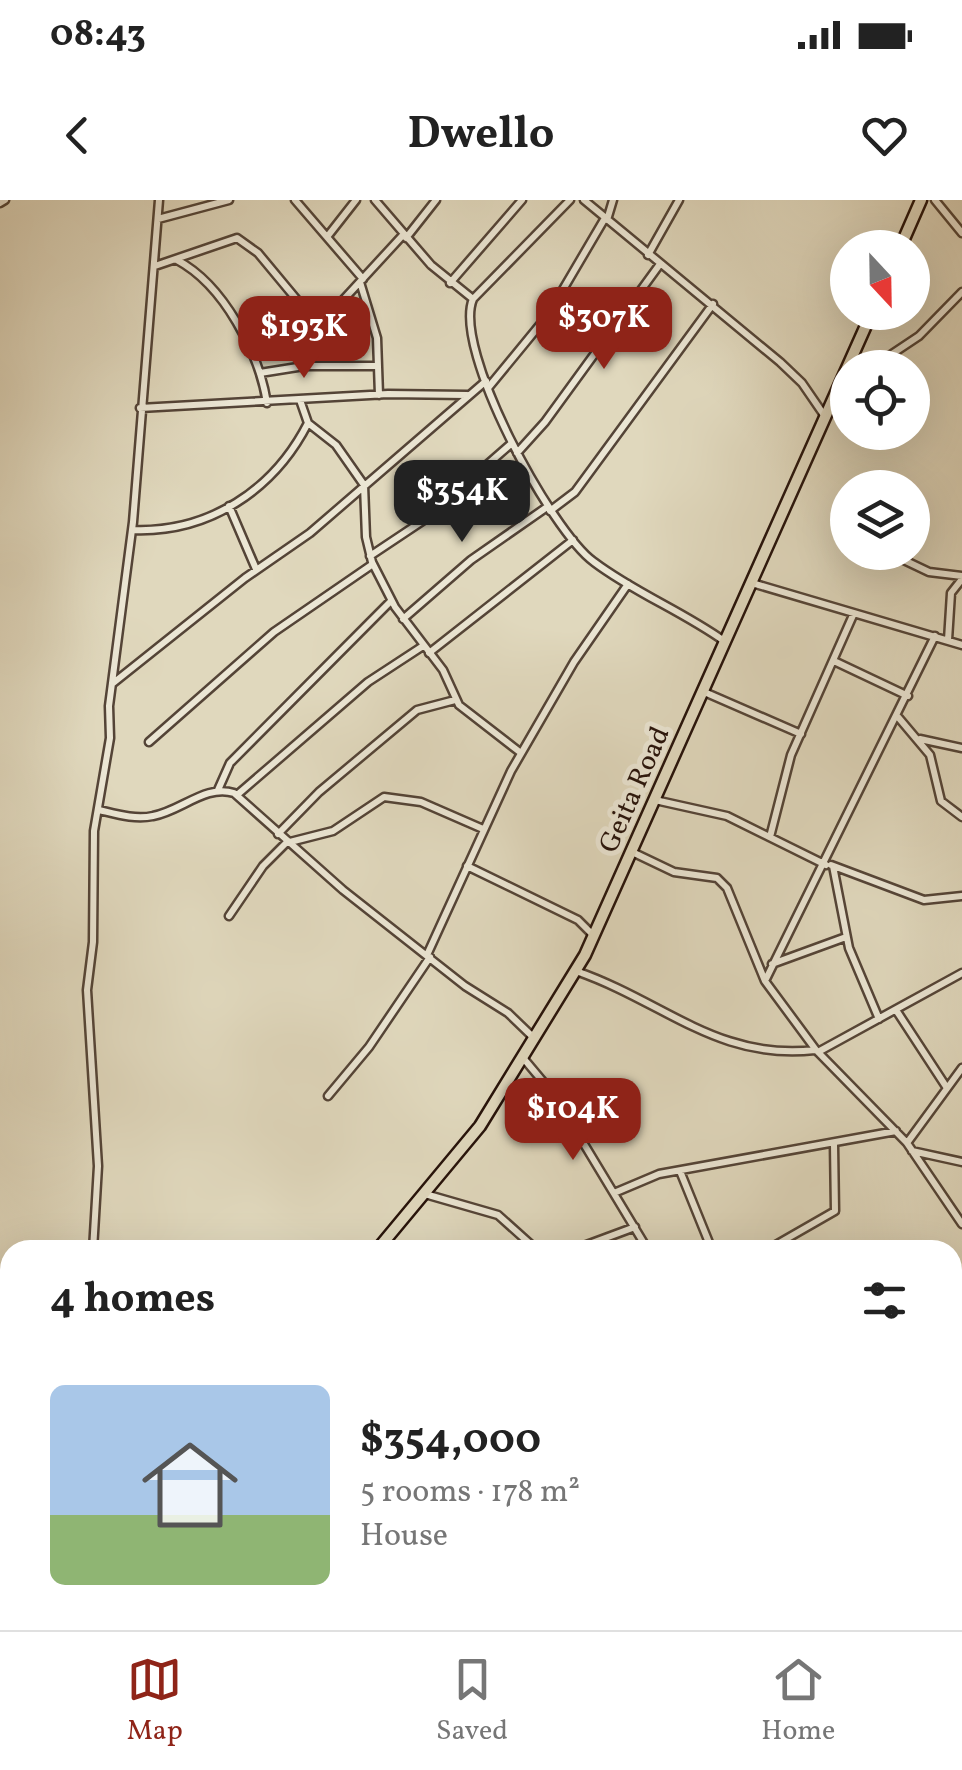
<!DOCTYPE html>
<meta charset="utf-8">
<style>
body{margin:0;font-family:Vollkorn,serif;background:#f6f6f6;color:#222;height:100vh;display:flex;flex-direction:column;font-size:38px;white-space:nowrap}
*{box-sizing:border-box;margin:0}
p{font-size:32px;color:#767676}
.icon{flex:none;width:55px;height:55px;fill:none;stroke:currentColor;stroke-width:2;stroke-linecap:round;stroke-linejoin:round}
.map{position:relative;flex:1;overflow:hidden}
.side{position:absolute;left:0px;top:1040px;width:962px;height:390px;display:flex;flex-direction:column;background:#fff;border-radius:30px 30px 0 0;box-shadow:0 10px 40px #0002}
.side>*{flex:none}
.needle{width:65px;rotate:158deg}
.controls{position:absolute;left:830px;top:30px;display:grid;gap:20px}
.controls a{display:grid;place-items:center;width:100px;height:100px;border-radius:50%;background:#fff;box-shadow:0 10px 40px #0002;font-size:50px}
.price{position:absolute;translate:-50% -85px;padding:0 22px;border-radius:20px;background:#8f2418;color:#fff;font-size:32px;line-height:65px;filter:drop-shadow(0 2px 5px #0008)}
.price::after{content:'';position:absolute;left:50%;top:60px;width:30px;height:22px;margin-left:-15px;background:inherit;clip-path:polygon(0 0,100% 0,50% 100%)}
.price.current{background:#222;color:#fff}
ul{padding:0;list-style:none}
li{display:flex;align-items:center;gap:30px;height:250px;padding:0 50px}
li+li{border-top:2px solid #e0e0e0}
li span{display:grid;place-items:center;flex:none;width:280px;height:200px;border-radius:15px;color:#555}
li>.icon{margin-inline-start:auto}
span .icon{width:120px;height:120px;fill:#fffc;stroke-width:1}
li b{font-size:42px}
h2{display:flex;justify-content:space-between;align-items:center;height:120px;padding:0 50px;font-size:42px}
.status{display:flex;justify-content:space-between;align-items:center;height:70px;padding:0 50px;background:#fff;direction:ltr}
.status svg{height:28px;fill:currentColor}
header{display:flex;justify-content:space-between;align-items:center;height:130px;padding:0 50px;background:#fff;font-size:45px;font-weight:700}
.menu{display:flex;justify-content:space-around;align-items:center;height:140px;border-top:2px solid #e0e0e0;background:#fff;font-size:28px;color:#767676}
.menu a{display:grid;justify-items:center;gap:5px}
.menu .current{color:#8f2418}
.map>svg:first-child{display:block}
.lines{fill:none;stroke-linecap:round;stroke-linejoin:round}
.minor-casing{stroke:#544437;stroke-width:11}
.highway-casing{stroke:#26120a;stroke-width:15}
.minor{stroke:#ebe6d4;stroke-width:6}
.highway{stroke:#e0d8bd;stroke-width:10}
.labels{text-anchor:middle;stroke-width:10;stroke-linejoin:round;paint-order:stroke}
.street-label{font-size:28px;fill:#26120a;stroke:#ebe6d4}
</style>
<div class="status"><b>08:43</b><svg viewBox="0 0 49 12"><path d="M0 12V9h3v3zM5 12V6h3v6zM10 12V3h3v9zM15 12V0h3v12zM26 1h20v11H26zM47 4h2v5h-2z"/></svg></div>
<header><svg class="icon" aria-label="back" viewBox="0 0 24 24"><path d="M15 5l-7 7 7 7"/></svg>Dwello<svg class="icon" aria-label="heart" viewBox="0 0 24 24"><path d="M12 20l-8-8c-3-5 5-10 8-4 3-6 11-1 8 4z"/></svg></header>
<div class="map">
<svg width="962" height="1430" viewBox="0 0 962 1430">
<rect width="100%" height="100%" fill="#e0d8bd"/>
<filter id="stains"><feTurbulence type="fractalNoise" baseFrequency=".002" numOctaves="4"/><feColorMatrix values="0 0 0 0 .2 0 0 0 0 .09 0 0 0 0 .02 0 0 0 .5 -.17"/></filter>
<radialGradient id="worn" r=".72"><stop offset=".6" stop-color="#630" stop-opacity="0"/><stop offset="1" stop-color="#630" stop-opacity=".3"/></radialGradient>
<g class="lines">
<defs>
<path id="minor" d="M295 0 363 79
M375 0 431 65 473 99
M570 0 473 99C452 149 551 331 594 362 635 393 682 411 724 441
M584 0 780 162 802 183 824 215
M935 0 962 33
M0 3 5 0
M158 19 229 0
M607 20 613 0
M327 37 356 0
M406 38 436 0
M648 55 679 0
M177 60C224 85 259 153 267 203
M155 66 237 38 258 53 317 124
M360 82 377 138 379 195
M450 83 522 0
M305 151 307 132 333 111 403 35
M871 168 919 136 962 92
M260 173 304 166H378
M488 188 548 115 605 18
M300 200 308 223 336 245 364 285 366 337 372 362 395 407 443 470 459 505 521 553
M140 208 388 194 467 195
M517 253 545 222 660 64
M229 306 256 369
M550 311 575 292 713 104
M133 330C209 333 274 290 308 223
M887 352 929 372 962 376
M370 356 424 320 512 243
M752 383 962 445
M403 419 471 360 547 307
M948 440 951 393 962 379
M429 453 573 340
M834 461 908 496
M112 484 245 378 310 333 486 181
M702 491 801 534
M898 517 930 555 941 601 962 617
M920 539 962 548
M149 542 274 432 373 364
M218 590 230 563 391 401
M237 595 368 482 423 446
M655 600 727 616 826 665
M99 610C116 614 135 620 153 616 181 611 206 584 234 593L343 690 465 786 508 813 535 839
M278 634 319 592 417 510 455 500
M770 637 791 555 854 413
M630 651 674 672 717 678 727 688 765 781 816 850 907 943 962 1024
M831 665 924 700 962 696
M467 666 578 720 593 735
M833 666 849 748 879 819
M229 716 263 666 286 643 333 631 384 597 421 602 483 629
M427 755 511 571 574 462 628 384
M772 764 846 737
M576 771C665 802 718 861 815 850
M766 779 935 436
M896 810 947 888
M818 852 962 773
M524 859 555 896 648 1050
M328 896 369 847 430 757
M907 943 962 868
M912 951 962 962
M680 971 712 1050
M614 993 659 974 896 931
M425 994 498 1015 537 1050
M93 1050 98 966 87 790 93 742 94 631 110 538 109 506 133 322 159 0
M573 1050 635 1027
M767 1050 835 1011 834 945
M952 1239 962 1249
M0 1303 10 1304
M952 1308 962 1302
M739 1420 742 1430
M833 1426 858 1430
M603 1430 604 1420
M699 1430 700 1420"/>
<path id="highway" d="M900 48 921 0
M377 1050 480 926 585 755 872 112
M55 1430 65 1420"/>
</defs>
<use href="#minor" class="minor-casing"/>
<use href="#highway" class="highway-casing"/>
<use href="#minor" class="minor"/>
<use href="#highway" class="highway"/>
</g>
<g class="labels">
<g class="street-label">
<text transform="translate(633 589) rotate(-66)" y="10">Geita Road</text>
</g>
</g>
<rect width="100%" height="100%" filter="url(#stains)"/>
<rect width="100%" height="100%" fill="url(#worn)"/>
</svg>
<div class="controls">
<a><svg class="needle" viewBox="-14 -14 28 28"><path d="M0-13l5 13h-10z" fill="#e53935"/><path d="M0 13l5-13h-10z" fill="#767676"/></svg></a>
<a><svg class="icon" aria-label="locate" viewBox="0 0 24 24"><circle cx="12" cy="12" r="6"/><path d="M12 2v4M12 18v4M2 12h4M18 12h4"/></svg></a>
<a><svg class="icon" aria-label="layers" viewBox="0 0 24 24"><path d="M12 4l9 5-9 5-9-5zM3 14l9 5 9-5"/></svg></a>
</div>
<b class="price" style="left:604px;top:172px">$307K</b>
<b class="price" style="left:304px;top:181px">$193K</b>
<b class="price current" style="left:462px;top:345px">$354K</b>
<b class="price" style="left:573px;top:963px">$104K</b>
<section class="side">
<h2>4 homes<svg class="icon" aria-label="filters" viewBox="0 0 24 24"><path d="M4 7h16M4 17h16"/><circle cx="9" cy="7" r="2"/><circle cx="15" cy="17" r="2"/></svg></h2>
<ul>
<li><span style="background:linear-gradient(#a9c7e8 65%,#8fb573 0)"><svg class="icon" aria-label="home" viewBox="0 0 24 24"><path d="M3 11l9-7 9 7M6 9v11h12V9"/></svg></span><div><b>$354,000</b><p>5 rooms · 178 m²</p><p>House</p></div></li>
</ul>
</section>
</div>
<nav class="menu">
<a class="current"><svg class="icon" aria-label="map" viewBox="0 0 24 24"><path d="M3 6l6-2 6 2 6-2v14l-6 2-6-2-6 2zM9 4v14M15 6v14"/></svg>Map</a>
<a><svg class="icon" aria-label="saved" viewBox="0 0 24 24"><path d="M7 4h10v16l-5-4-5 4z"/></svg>Saved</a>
<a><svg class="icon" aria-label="home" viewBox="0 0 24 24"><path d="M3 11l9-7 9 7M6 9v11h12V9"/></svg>Home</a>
</nav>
